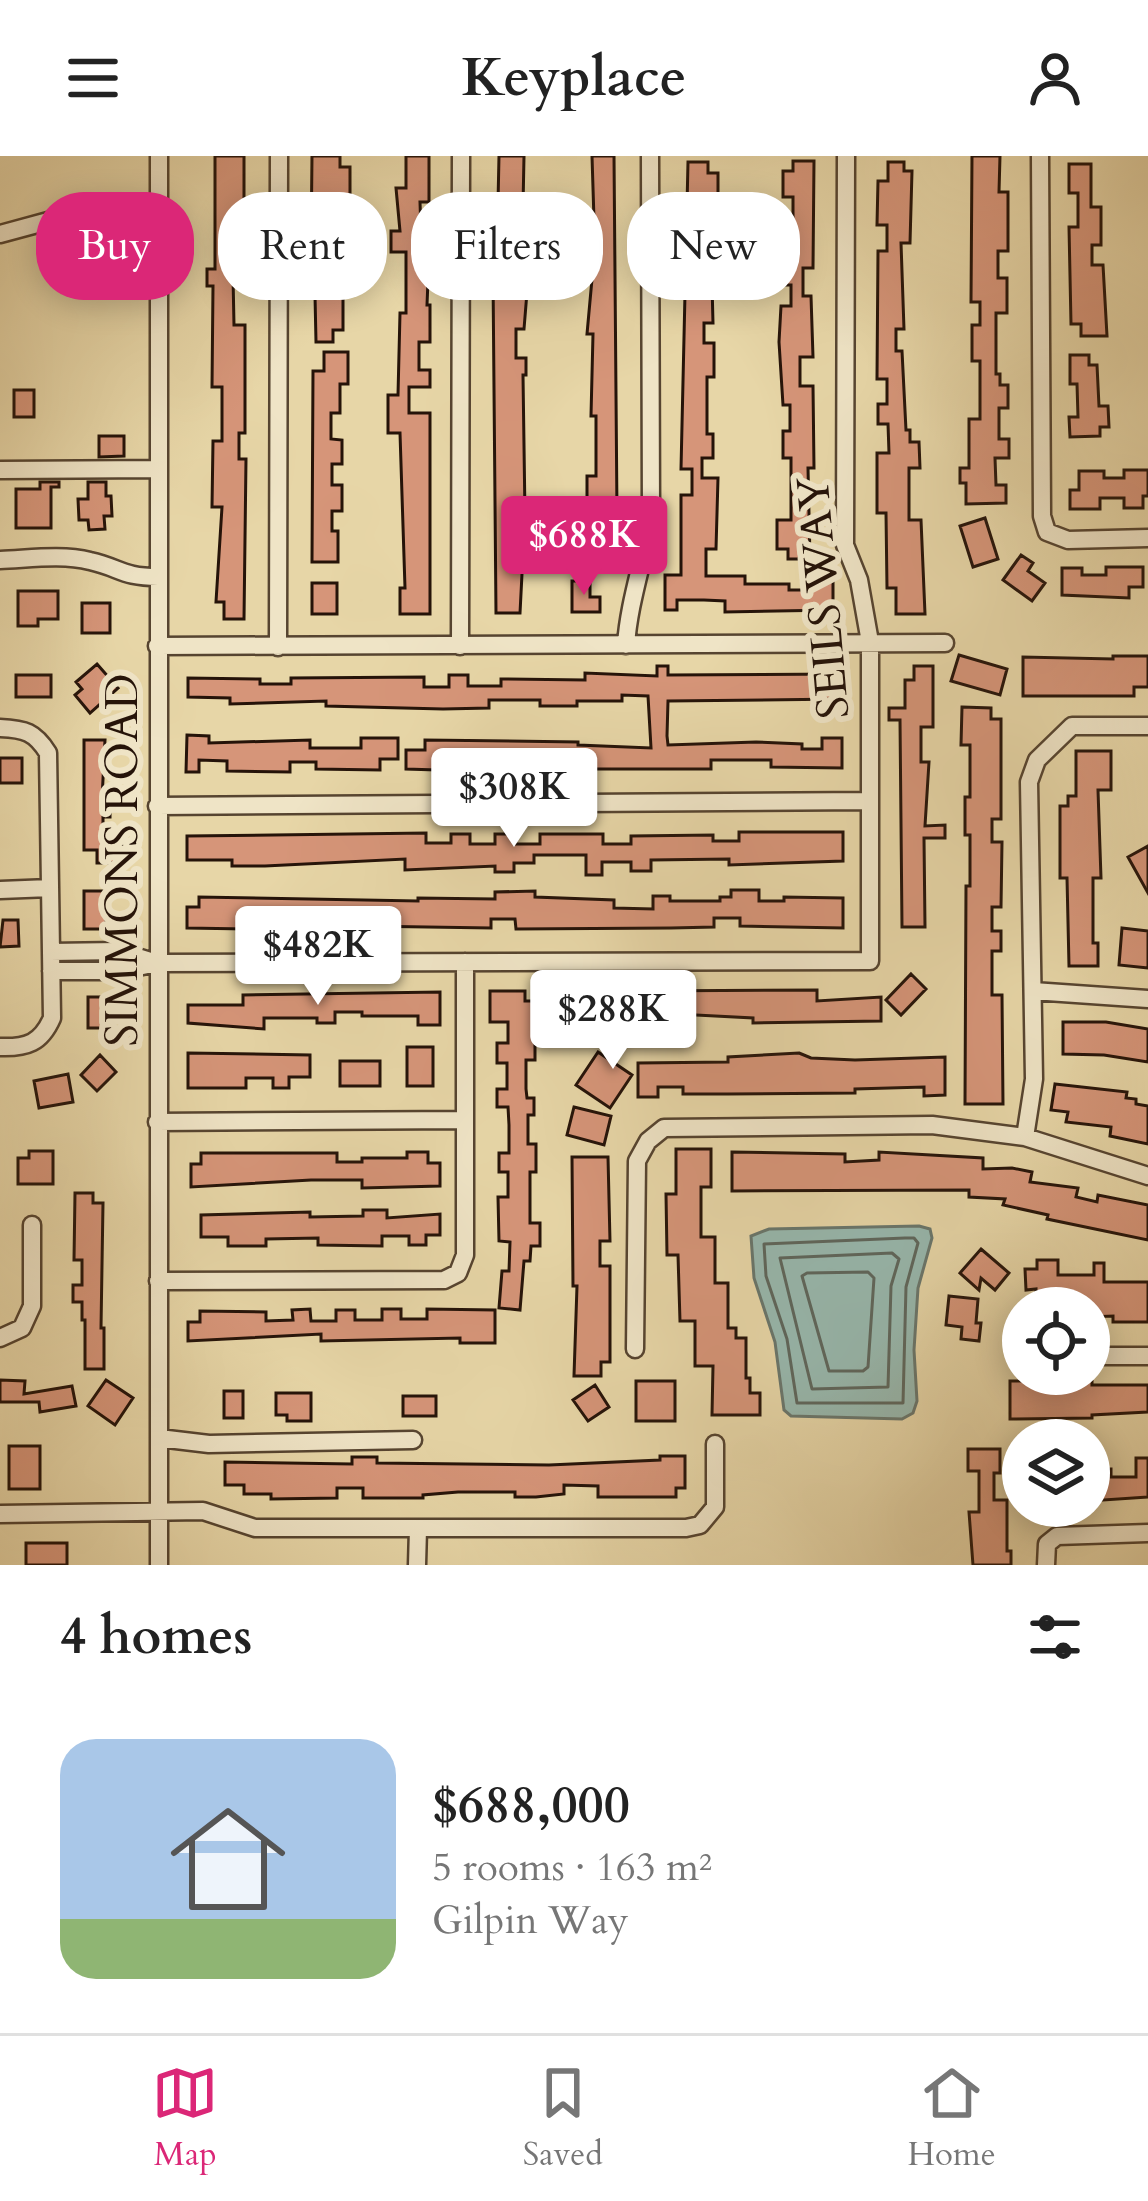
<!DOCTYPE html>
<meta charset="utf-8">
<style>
body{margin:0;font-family:Cardo,serif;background:#f2f2f2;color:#222;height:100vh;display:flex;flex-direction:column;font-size:45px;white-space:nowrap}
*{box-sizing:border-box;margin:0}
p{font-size:39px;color:#767676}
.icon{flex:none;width:66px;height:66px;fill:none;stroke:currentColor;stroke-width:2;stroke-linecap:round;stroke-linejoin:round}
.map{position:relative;height:1409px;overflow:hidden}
.side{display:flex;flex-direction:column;background:#fff;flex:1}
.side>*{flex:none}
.guide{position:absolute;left:36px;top:36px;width:1077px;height:108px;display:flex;gap:24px}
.buttons{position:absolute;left:1002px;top:1131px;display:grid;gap:24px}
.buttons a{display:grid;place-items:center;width:108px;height:108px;border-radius:50%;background:#fff;box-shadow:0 6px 30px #0003;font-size:60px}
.price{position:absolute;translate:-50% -102px;padding:0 27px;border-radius:12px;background:#fff;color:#222;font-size:39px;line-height:78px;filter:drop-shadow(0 3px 6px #0008)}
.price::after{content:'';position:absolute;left:50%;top:72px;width:36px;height:27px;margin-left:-18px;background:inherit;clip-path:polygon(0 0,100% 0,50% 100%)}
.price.current{background:#db2777;color:#fff}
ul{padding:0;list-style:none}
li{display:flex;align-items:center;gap:36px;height:300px;padding:0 60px}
li span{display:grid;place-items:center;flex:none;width:336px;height:240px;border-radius:36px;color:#555}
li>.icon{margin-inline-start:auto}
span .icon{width:144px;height:144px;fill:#fffc;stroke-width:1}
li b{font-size:51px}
h2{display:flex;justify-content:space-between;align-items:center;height:144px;padding:0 60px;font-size:51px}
.pill{padding:0 42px;border-radius:48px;background:#fff;box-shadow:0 6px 30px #0003;font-size:42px;line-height:108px}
.pill.current{background:#db2777;color:#fff}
header{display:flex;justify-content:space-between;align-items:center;height:156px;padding:0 60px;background:#fff;font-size:54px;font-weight:700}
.tab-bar{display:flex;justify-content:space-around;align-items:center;height:168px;border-top:3px solid #e0e0e0;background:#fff;font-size:33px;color:#767676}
.tab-bar a{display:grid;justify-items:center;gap:6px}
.tab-bar .current{color:#db2777}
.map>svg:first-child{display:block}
.water{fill:#97b8ae;stroke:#69766c;stroke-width:3}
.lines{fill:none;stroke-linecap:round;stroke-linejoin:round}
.shore{stroke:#5e665c;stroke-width:3}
.building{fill:#d69579;stroke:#251309;stroke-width:3}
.minor-casing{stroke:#564430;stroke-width:21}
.minor{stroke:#efe4c6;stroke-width:16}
.labels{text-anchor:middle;stroke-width:12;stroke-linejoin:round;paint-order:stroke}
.street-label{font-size:45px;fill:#251309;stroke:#efe4c6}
</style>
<header><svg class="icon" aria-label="menu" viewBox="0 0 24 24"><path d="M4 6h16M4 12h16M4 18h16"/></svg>Keyplace<svg class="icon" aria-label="person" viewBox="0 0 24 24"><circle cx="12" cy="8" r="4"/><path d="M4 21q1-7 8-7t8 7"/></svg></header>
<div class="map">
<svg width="1148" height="1409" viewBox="0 0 1148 1409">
<rect width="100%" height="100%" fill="#e7d6a7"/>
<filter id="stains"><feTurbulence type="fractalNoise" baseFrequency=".00167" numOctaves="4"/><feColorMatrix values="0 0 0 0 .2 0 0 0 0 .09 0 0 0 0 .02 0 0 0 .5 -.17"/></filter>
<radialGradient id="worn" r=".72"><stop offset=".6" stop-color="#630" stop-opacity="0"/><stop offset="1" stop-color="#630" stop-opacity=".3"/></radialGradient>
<path class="water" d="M919 1070 930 1073 932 1082 918 1132 914 1194 917 1245 913 1257 902 1263 791 1260 784 1254 775 1186 754 1122 751 1080 769 1073Z"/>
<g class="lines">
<path class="shore" d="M905 1082H914L918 1087 906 1131 903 1247H797L787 1183 766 1120 764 1088Z
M892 1097 899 1103 891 1130 888 1231 812 1233 780 1102Z
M868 1116 874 1122 868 1211 863 1215H829L802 1120 807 1117Z"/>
</g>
<path class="building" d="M215 0H244V120H233L234 169H245V277H239V303H246L244 463H224V446H216L222 351H212L213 285H222V231H212L213 130H207V113H215Z
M312 0H340V11H350V50H340V113H348V137H343V174H333V186H316L314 93H311Z
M406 0H429V46H420L421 75H430L427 149H430V186H419V214H430V231H409V257H430V458H400V432H405L400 277H388V239H398L400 157H406V96H391V75H400L396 32H406Z
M499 0H524L522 101H527V136L524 173H516V202H526V219H523L525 359 520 457H496L493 120H505V93H497Z
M592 0H614L617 358H611V385H602V403H579V366H587V320H596V260H591L593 178H587L592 123H583V96H595Z
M972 0H1000L999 36H1008V95H998V122H1007V157H996V218H1000V229H1008V252H999V283H1009V302H995L996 329H1006V347L966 348V327H960V312H969V263H980V205H972V169H980V146H971Z
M793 5H814L813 112H803V140H811L813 201H800V230H813L814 312H808L810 403H788V393H777V364H791V302H783V275H790V249H783L779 186 781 150H791V129H784V96H793V41H783V15H793Z
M688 6H708V17H718V61H723V80H714L711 89 713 167H704V187H714V221H707V278H713V302H702V322H718L716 393H706V420H745V428H789V434H810V424H833V454L725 456V445L704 444H677V454H665V419H681V339H692V313H681Z
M888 6H904V15H912L910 87H901L904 173H896V195H902L906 274H910V286H919L920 312H909V364H921L925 458H896V432H887L886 357H877V297H889L888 268H878V248H887V223H877L878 95H887V69H877L878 25H888Z
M1069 8H1091V51H1101V89H1092V109H1103L1107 180H1081V168H1071L1069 71H1078V37H1069Z
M60 77H85V96H99V114H60Z
M324 196H348V228H340V257H331V283L342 284V308H332V329H342V355H332V375H338V406H312L313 215H324Z
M1070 199H1089V209H1097L1099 250H1108L1109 271H1100V280L1070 281 1069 261H1078L1077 228H1070Z
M14 234H34V261H14Z
M99 280H124V300L99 301Z
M1124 314H1148V340H1143V352H1124V342H1100V353H1070V334H1079V315H1104V322H1124Z
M40 326H59V331H51V372H16V333H40Z
M88 326H106V340H111L112 360H104L105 373 89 374 88 364H79L78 343H88Z
M985 362 998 403 973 411 960 370Z
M1021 399 1033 407 1028 415 1045 427 1032 445 1003 424Z
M1106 411H1143V431H1129V442L1062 439V412H1082V419H1106Z
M572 425H590V441H600V456H572Z
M312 427H337V458H312Z
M18 435H58V463H38V470H18Z
M82 447H110V477H82Z
M959 499 1007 513 1000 539 951 525Z
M1113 500H1148V531H1134V540H1023V501L1113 503Z
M97 508 118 532 90 557 75 539 82 533 76 526Z
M657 510H668V519L842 518V543L668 545 667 580 668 589 756 586 802 588V593H822V582H842V612L771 611V604H711V613H560V604H533V613H495V606H469V615L406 613V594H425V584L578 586V589L651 592 648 540 622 539V545H577V550H540V544H489V552L443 553 326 550V545L230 548V542L188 541V522L260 523V528H291V522L424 521V531H449V519H468V530H501V523L585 524V517L657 520Z
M914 510H933V571H921V606H929L925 670 945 669V682H924L925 771H902L900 564H889V552H905V524H914Z
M16 519H51V541H16Z
M962 551 991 552V563H1001V663H992V686H1002L1001 751H992V775H1001V795H992V839H1002L1003 948H965L966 730H970V679H965V641H970V589H961Z
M187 579 209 580V587L310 584V592H361V582H398V603H380V614L316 613V606H290V616L227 615V605L199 604V616H186Z
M84 584H105L102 643H110V661H103V682H122V707H97V694H84Z
M1076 595H1111V634H1098L1101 722H1093V787H1098V810H1069L1067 722H1060V650H1068V640H1076Z
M0 602H22V627H0Z
M739 676H843V705L729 709V703L651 704V715H631V706H602V719H586V699H534V707H514V716H495V710L405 714V703L265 710H232V704H187V680L426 677V687H451V678H470V688H495V678H515V688H540V678H603V688H631V680L713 679V685H739Z
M1148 690V737L1128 701Z
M731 734H759V745H784V741L843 742V772L740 770V762H714V771L671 772 516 773 515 763H491V772L363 770V762H333V775L273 773V763H246V773L187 772V751H199V741L418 745V742L495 743V736L535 735V741L614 744V752L653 753V740H670V745H720V741H731Z
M84 735H106V773H84Z
M3 764H18L19 790 0 791Z
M1122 772 1148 775V812L1119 809Z
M911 818 926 833 901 859 886 844Z
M549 834 613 835V844H639V835L817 834V845L881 841V865L753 867V862L658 857V869H633V883H620L619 859H568V868H535V904H526V933L527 942H534V959H528V988H536V1016H530V1067H540V1090H531L530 1105H524L520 1154 499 1152 502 1115H509L510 1086 499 1085 498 1041H508V1016H499V997H509V969L508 951H497V933H507V907H497V887H508V866H490V835H525V845H549Z
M440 836V869H418V860H362V856H335V867H317V862H264V873L188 867V849H243V839Z
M88 841H113V872H88Z
M1063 866H1106L1148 873V906L1104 899 1063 898Z
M407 891H433V930H407Z
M598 896 632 919 610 952 576 929Z
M188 897 310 899V921H289V932H273V922H246V932H188Z
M799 897 811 902 855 904 945 901V939L924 940V931L855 933V937L728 938H683V931H658V941H638V907L728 906V901Z
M100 899 116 916 97 935 81 919Z
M340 905H380V930H340Z
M68 918 73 946 39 952 34 925Z
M1055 928 1127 936 1126 942 1136 943V948L1148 950V988L1110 980 1111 971 1066 966 1068 956 1051 954Z
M574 951 611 960 604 989 567 979Z
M676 993H711V1031H701V1081H715V1127H728V1172H736V1182H746V1222H750V1237H760V1259H712L713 1210H695V1165H680L678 1099H667L666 1038H676Z
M29 995H53V1028H18V1002H29Z
M407 996H428V1007H440V1030L362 1032V1024H311L191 1031V1008H201V997H337V1006H362V1002H407Z
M732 996 845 998V1006L879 1004V996L983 1002V1013L1012 1012 1032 1016 1030 1026 1078 1032 1076 1041 1097 1046 1098 1039 1148 1049V1084L1047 1063 1048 1059 1003 1049 1005 1043 969 1041V1034L732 1035Z
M572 1001H608L610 1085H600V1110H610V1206H601V1220H574L577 1130H573Z
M75 1037H93V1047H103L101 1172H104V1213H85V1164H82V1146H73V1129H82V1104H74Z
M363 1054H387V1062L440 1058V1079H426V1089H409V1080H382V1090L318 1089V1082L266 1083V1090H228V1081H201V1059L310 1056V1061L363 1060Z
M981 1093 1009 1117 995 1134 981 1122 979 1134 960 1117Z
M1037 1104H1058V1119H1094V1107H1104V1126H1148V1166H1113V1160L1089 1161V1152H1067L1066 1143H1036V1133L1026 1134 1025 1113H1037Z
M949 1140 978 1143 976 1167H981L979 1185 961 1183 962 1171 946 1169Z
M310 1153 311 1165H336V1154H355V1164H382V1153H401V1163H427V1153L495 1154V1187H460V1182L321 1185V1178L188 1185V1166H200V1155L266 1156V1165L293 1164 292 1154Z
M0 1224 25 1225 24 1238 72 1230 76 1250 40 1256 39 1246H0Z
M106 1224 133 1242 115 1269 88 1250Z
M1092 1224V1229H1148V1256L1092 1259V1262L1010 1263V1225Z
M636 1225H675V1265H636Z
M595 1229 609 1251 588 1265 573 1244Z
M224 1235H243V1262H224Z
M276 1237H311V1265H287V1259H276Z
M403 1240H436V1260H403Z
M9 1290H40V1333H9Z
M968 1293H1000V1317H994V1344H1007V1395H1011V1409H973L969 1356H979V1315H968Z
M660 1300H685V1332H676V1341H598V1330L564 1329V1338L536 1341H515V1336H458L423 1339V1342H363V1332H337V1342L271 1343V1338H244V1329H225V1306L352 1308V1301H377V1307L549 1309 660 1304Z
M1136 1302H1148V1341L1089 1345V1313H1111V1321H1136Z
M26 1387H67V1409H26Z"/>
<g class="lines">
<defs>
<path id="minor" d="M159 0V1409
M1040 0 1042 360 1047 376 1068 384 1148 382
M0 78 52 64 158 60
M0 314 158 313
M0 404C29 403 62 398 90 405 121 412 122 421 158 421
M626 489C629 445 644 405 651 361L650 0
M157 490 945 487
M460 490 461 0
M278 491 279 0
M0 572C25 573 35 576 48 597L52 862C41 887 27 892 0 891
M157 650 870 645
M0 734 50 732
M51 796 118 795 150 805
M51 815H119L157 807 870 805V486L859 424 845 389 846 0
M1033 835 1148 843
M157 966 464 964
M1025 981 1034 923 1029 626 1037 604 1072 570H1148
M158 1125 444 1124 458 1117 465 1099V806
M0 1182 22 1172 32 1150V1069
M635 1193 637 1005 648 985 664 972 932 969 1025 981 1148 1020
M1089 1200H1148
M159 1282 209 1288 413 1284
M0 1358 203 1355 255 1372H686L700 1369 715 1351V1288
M417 1409 418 1373
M1046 1409 1047 1388 1057 1380 1148 1377"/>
</defs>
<use href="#minor" class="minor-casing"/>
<use href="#minor" class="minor"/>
</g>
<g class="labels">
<g class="street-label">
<text transform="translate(822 442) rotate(-95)" y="16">SEILS WAY</text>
<text transform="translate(121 704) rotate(-90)" y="16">SIMMONS ROAD</text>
</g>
</g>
<rect width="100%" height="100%" filter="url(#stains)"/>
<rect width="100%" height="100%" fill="url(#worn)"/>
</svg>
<div class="buttons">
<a><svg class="icon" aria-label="locate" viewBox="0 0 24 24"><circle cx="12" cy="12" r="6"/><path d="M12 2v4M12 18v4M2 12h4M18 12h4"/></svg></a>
<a><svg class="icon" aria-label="layers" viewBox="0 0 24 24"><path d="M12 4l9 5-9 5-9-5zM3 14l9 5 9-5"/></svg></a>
</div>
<b class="price current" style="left:584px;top:442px">$688K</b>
<b class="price" style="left:514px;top:694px">$308K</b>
<b class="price" style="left:318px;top:852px">$482K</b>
<b class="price" style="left:613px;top:916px">$288K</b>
<div class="guide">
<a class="pill current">Buy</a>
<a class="pill">Rent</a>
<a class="pill">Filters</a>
<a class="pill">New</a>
</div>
</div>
<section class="side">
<h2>4 homes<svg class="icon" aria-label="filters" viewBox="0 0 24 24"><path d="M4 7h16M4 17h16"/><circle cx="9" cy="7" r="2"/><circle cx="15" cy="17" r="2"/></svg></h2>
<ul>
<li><span style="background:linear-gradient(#a9c7e8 75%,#8fb573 0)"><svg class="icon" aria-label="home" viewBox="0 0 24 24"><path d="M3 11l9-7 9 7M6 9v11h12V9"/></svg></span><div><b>$688,000</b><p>5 rooms · 163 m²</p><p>Gilpin Way</p></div></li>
</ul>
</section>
<nav class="tab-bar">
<a class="current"><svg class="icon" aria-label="map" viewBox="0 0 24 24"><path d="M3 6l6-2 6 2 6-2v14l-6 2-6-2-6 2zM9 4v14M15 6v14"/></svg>Map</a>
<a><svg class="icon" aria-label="saved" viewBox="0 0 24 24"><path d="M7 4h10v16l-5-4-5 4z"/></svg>Saved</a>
<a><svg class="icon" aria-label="home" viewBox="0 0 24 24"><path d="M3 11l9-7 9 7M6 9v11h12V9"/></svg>Home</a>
</nav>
